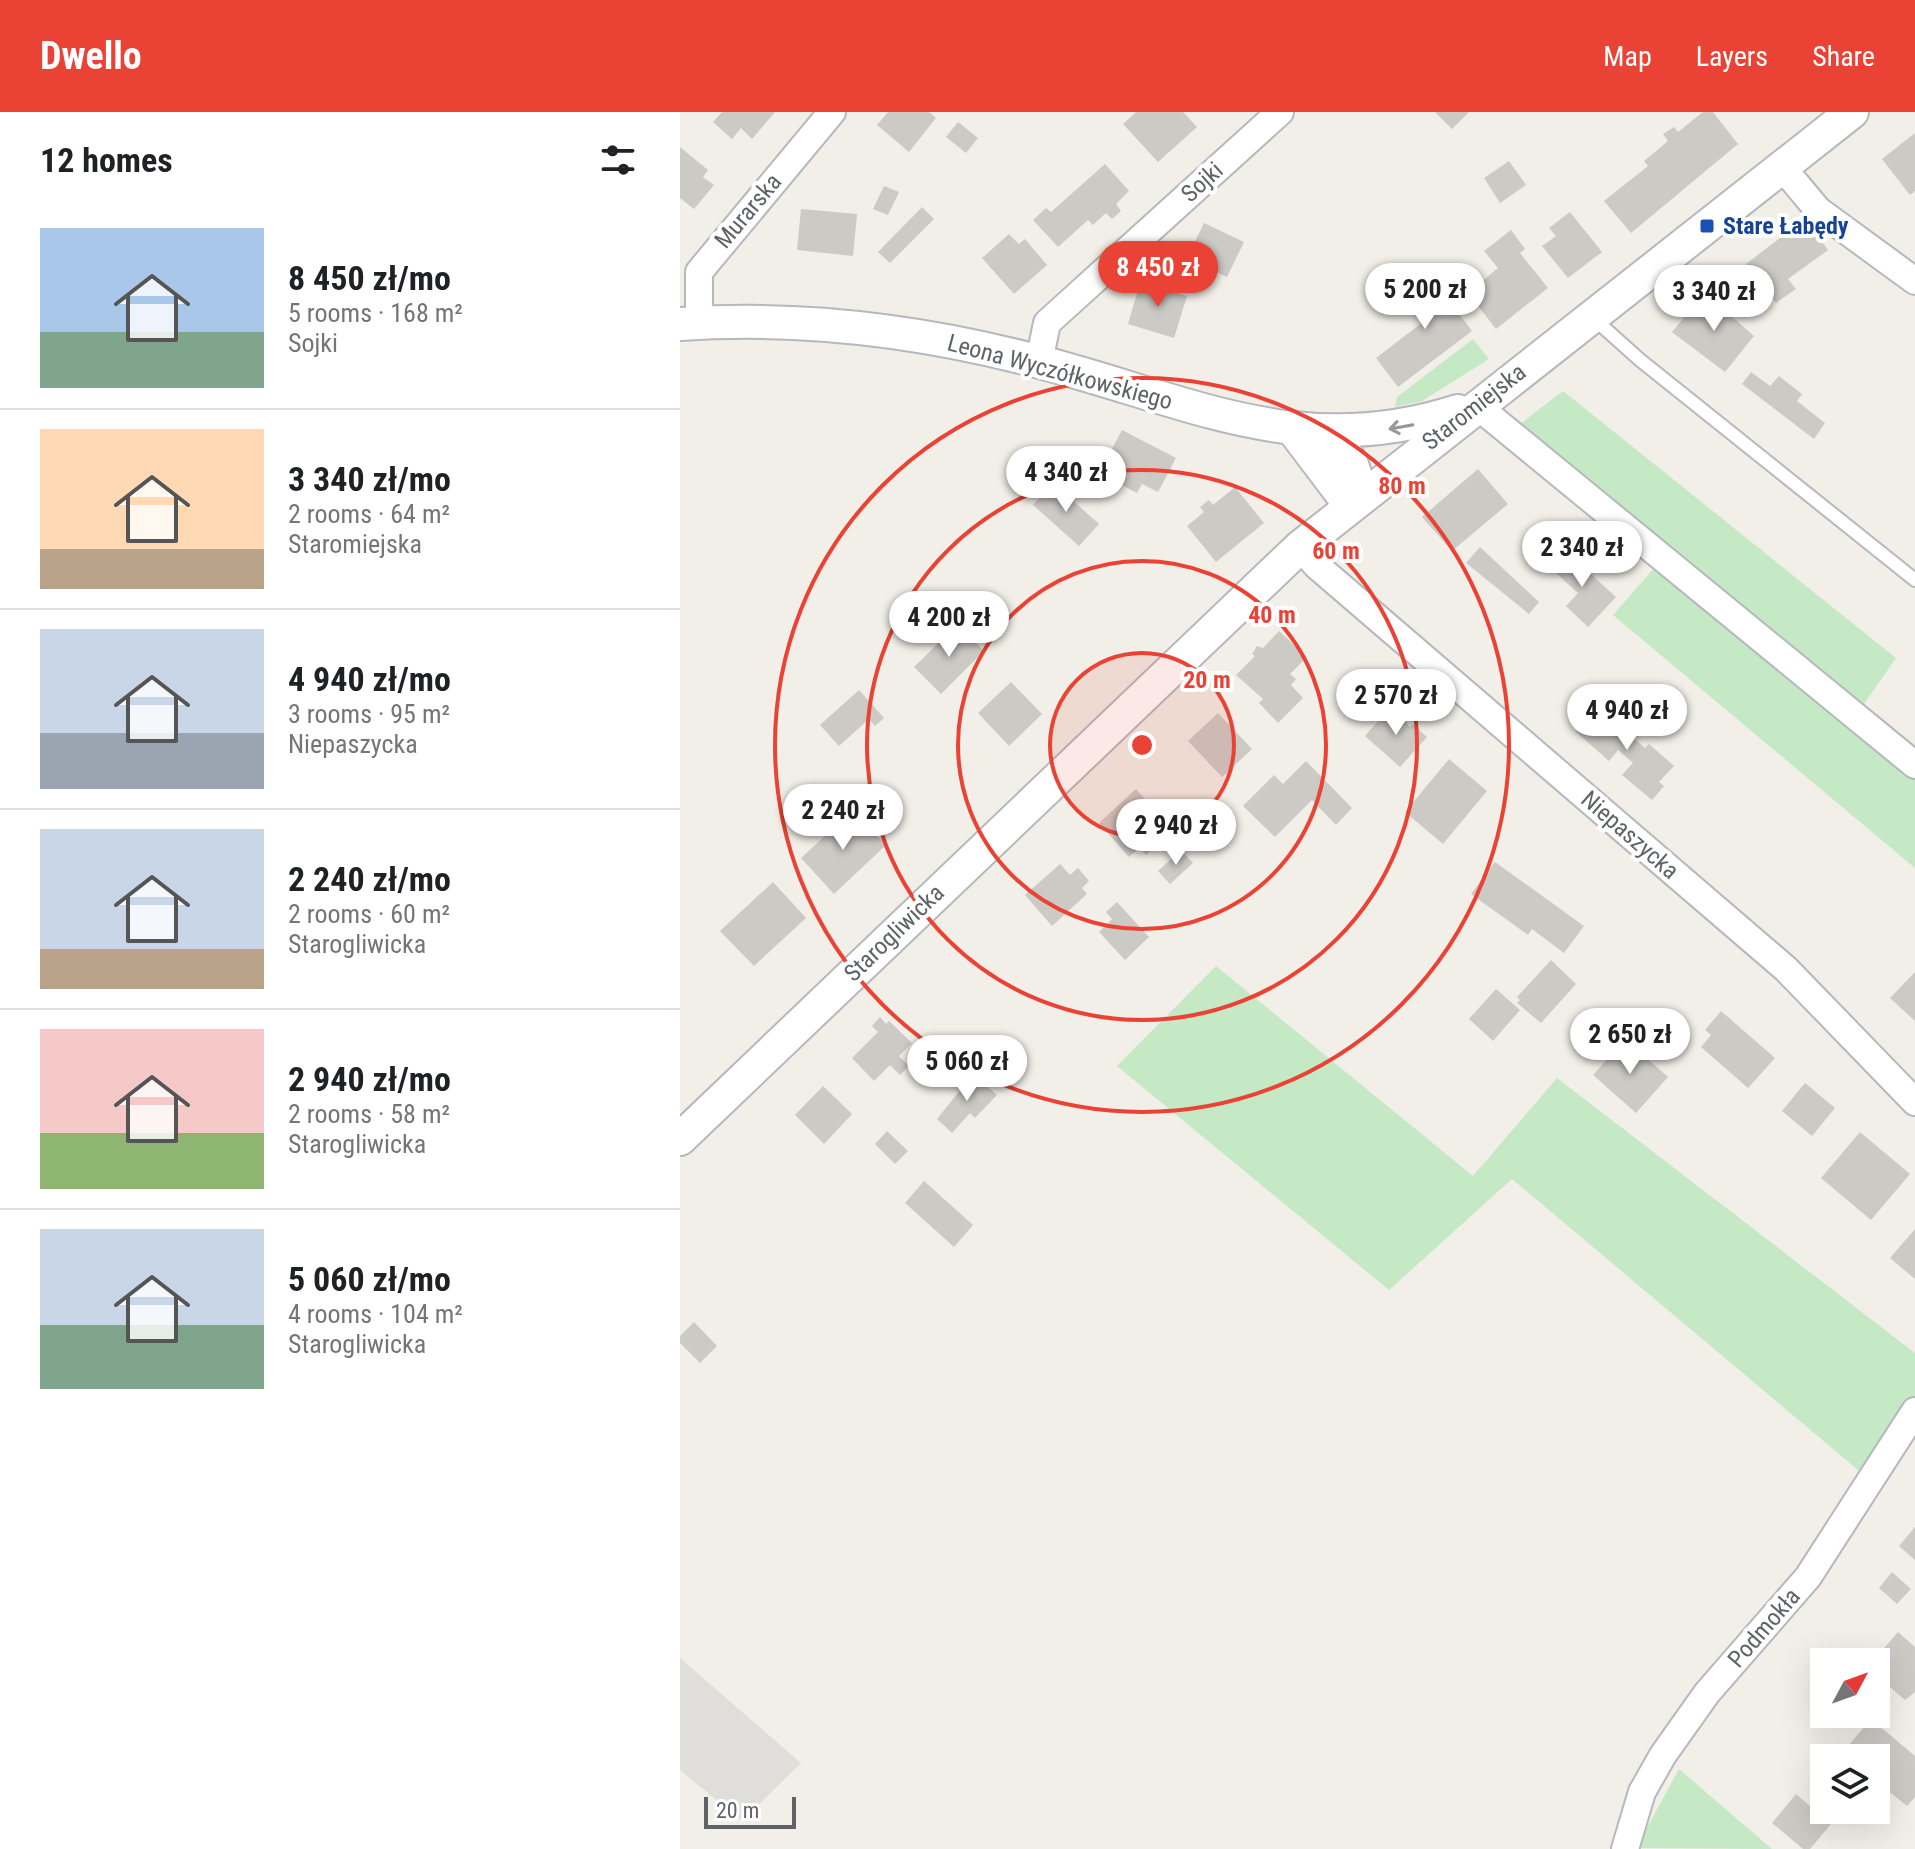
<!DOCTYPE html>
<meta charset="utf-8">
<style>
body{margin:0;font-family:"Roboto Condensed",sans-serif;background:#f6f6f6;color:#202124;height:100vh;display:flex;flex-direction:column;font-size:30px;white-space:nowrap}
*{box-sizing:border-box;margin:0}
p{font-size:26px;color:#757577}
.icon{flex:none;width:44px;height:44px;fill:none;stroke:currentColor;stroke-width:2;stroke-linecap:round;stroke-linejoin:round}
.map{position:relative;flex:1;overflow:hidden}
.details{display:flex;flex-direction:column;background:#fff;width:680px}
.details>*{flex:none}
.needle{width:52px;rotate:49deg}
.controls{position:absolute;left:1130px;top:1536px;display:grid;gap:16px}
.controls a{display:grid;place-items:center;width:80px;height:80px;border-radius:0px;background:#fff;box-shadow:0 8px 32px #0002;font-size:40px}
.scale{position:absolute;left:24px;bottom:20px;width:92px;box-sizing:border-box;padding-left:8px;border:4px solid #5f6368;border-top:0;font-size:22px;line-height:28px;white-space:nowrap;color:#5f6368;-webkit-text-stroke:6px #fff;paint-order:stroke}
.price{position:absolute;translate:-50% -68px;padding:0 18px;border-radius:28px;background:#fff;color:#222;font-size:26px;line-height:52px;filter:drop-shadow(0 2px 4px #0008)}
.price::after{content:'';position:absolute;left:50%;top:48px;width:24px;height:18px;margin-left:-12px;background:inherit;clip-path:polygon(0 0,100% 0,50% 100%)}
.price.active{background:#ea4335;color:#fff}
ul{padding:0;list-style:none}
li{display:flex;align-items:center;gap:24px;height:200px;padding:0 40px}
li+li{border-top:2px solid #e0e0e0}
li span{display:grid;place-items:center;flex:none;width:224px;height:160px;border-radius:0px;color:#555}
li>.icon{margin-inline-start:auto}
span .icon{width:96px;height:96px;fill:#fffc;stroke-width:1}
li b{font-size:34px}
h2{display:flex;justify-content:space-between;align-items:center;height:96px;padding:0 40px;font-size:34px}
header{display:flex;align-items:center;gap:48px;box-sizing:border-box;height:112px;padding:0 40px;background:#ea4335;color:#fff}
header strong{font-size:38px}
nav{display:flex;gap:44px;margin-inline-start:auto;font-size:28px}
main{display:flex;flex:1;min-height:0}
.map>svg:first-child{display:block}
.industrial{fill:#e0deda}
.green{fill:#c5e8c5}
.building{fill:#cccac5}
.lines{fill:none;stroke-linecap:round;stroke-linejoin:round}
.service-casing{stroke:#b5b8bc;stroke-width:16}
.minor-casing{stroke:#b5b8bc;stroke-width:30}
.tertiary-casing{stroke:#b5b8bc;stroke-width:36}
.service{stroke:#fff;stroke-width:12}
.minor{stroke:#fff;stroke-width:26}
.tertiary{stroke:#fff;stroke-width:32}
.oneway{stroke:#979a9d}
.ring{fill:none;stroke:#ea4335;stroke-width:4}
.transit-dot{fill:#1a4fb4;stroke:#fff;stroke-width:3}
.labels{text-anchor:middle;stroke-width:8;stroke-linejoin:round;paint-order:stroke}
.street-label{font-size:24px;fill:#5f6368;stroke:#fff}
.transit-label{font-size:24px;font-weight:bold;fill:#164399;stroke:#fff;text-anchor:start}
.centre{fill:#ea4335;stroke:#fff;stroke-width:4}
.ring-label{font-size:24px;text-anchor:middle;font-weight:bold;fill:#ea4335;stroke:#fff;stroke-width:8;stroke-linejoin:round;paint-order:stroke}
</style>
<header>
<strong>Dwello</strong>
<nav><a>Map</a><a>Layers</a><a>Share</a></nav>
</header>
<main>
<section class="details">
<h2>12 homes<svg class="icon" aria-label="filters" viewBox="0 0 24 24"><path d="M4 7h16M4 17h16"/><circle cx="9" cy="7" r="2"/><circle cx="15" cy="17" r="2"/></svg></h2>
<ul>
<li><span style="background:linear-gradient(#a9c7e8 65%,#7fa58c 0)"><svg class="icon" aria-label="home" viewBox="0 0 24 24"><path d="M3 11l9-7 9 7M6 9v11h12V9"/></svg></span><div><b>8 450 zł/mo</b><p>5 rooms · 168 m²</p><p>Sojki</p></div></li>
<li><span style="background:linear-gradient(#ffd9b3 75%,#b9a48a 0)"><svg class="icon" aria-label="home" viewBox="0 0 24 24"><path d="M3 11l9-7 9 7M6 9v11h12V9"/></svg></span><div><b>3 340 zł/mo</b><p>2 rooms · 64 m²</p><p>Staromiejska</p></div></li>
<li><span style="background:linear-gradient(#c9d6e8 65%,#9aa5b1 0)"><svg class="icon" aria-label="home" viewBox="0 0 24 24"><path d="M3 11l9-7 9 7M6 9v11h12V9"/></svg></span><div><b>4 940 zł/mo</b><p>3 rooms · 95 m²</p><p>Niepaszycka</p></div></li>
<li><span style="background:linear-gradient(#c9d6e8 75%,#b9a48a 0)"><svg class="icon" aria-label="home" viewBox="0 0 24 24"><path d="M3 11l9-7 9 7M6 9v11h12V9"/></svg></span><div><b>2 240 zł/mo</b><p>2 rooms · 60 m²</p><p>Starogliwicka</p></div></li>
<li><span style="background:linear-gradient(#f6c9c9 65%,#8fb573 0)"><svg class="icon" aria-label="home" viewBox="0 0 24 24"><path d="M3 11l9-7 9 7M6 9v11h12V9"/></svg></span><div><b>2 940 zł/mo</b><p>2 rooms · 58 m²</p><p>Starogliwicka</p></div></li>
<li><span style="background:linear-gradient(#c9d6e8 60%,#7fa58c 0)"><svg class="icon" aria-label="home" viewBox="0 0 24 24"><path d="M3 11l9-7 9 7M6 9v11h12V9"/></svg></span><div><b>5 060 zł/mo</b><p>4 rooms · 104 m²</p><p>Starogliwicka</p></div></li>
</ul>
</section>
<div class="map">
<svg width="1235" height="1737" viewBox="0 0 1235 1737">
<rect width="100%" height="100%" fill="#f1efe8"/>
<path class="industrial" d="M0 1546 121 1651 62 1709 0 1658Z"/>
<path class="green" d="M793 227 809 247 742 289 715 295 717 285Z
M883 279 1216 546 1179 599 835 316Z
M976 454 1235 666V756L933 503Z
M536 854 793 1064 877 966 1235 1241V1299L1190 1368 832 1067 709 1178 437 954Z
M999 1657 1092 1737 956 1736Z"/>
<path class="building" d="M42 0H95L72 27 61 16 52 27 33 10Z
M208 0H249L256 6 229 40 197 13Z
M456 0H503L517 15 478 50 443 12Z
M755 0H789L772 17Z
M1023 0H1033L1058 32 951 121 924 89 968 54 964 49 988 29 983 22 994 15 998 20Z
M278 10 298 26 286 41 266 25Z
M1235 21V79L1230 83 1202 47Z
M0 35 28 58 23 65 34 73 14 97 0 86Z
M829 49 846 73 820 91 804 66Z
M425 52 449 79 436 92 441 99 432 107 426 101 413 113 408 108 378 135 353 108 366 96 371 100Z
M204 74 219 80 208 103 193 97Z
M242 95 254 107 210 151 198 140Z
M121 97 177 102 173 144 117 138Z
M890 100 922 140 888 166 862 134 876 124 869 116Z
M1125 107 1148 138 1108 167 1116 177 1096 191 1066 152Z
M524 111 564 130 547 165 507 146Z
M831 118 845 137 840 141 868 176 816 217 788 181 818 156 804 139Z
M329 122 339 132 345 127 367 153 334 182 302 146Z
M741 151 792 219 718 275 696 246 743 210 738 203 747 196 723 164Z
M480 167 490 169 488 178 507 184 494 226 448 212 460 171 478 175Z
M1025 181 1074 224 1045 260 992 220Z
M1071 260 1090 274 1099 264 1122 282 1117 289 1145 311 1134 327 1062 272Z
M442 318 496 346 478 380 462 372 457 381 434 369 439 359 424 352Z
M798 357 828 392 772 439 742 405Z
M373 371 419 412 399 434 353 393Z
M555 375 584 411 536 450 507 414 524 400 520 395 529 388 533 393Z
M800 435 859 490 849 502 786 451Z
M883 437 936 485 908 515 886 494 898 481 868 454Z
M278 512 304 539 261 582 234 555Z
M599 519 627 545 610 562 616 567 611 573 623 586 598 611 579 591 583 587 556 563 575 544 572 542 577 534 583 536Z
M331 570 362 602 329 634 298 601Z
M179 578 204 606 195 614 189 607 159 634 140 613Z
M711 594 730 615 732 612 747 625 720 655 685 624Z
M918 595 965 636 969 632 994 654 979 670 984 674 972 688 942 663 953 651 938 638 929 649 896 620Z
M538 601 572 637 542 665 508 629Z
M769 647 807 679 763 732 725 700Z
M626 649 672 696 656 713 632 688 595 725 563 694 594 663 603 672Z
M456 677 486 711 476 720 483 727 466 743 460 735 449 745 419 711Z
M173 698 206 733 154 782 121 746Z
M501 738 513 751 490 772 478 759Z
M815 750 904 814 884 841 852 817 848 823 791 782Z
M380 752 390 763 398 756 409 769 402 776 407 782 372 814 345 783Z
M93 770 126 806 74 854 40 819Z
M437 790 469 825 445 848 419 820 432 807 426 800Z
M871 848 896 872 861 911 837 891 840 888 837 885Z
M1235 860V909L1210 886Z
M816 877 840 898 813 929 789 907Z
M1041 899 1095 946 1068 976 1021 935 1031 923 1025 918Z
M200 905 206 912 209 909 232 931 219 944 229 954 220 963 210 953 194 969 172 946 198 920 192 914Z
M945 927 988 965 956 1001 913 963Z
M293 962 317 983 295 1006 290 1001 272 1021 257 1007Z
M1125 971 1155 996 1132 1024 1102 999Z
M143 974 172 1002 144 1032 115 1003Z
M207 1019 228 1039 215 1052 195 1032Z
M1180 1020 1230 1062 1191 1108 1141 1066Z
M244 1069 293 1113 274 1135 225 1091Z
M1235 1117V1167L1210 1146Z
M14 1210 37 1234 20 1251 0 1231V1224Z
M1235 1415V1448L1219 1434Z
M1212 1460 1231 1477 1217 1492 1199 1476Z
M1218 1520 1235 1535V1580L1225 1588 1196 1563V1550H1192Z
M1191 1607 1235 1644V1685L1227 1694 1196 1669V1646H1168L1162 1641Z
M1116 1682 1151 1712 1130 1737H1123L1092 1711Z"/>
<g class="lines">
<defs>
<path id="service" d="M912 205 960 248 1235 468"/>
<path id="minor" d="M1102 55 1138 98 1235 169
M19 210V160L152 0
M359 250 367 211 600 0
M796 293 1235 653
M620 435 637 454 1106 857 1235 990
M945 1737 962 1680 983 1643 1027 1581 1128 1465 1235 1299"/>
<path id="tertiary" d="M0 212C121 204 243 219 360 250 510 289 620 350 778 299
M614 319 670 393
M638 320C667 334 679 355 677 387
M0 1027 620 435 1172 0"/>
</defs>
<use href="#service" class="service-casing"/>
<use href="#minor" class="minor-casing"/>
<use href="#tertiary" class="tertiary-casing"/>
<use href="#service" class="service"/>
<use href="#minor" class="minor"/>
<use href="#tertiary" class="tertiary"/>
</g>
<defs><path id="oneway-shaft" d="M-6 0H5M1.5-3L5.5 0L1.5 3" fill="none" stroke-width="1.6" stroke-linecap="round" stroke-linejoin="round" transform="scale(2)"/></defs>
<use class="oneway" href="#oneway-shaft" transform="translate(721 315) rotate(170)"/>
<circle cx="462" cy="633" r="92" fill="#ea4335" fill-opacity=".12"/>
<g class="ring">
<circle cx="462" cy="633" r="92"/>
<circle cx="462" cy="633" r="184"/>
<circle cx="462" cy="633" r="275"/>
<circle cx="462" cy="633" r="367"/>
</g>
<rect class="transit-dot" x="1019" y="106" width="16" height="16" rx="4"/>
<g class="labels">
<g class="street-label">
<text transform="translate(522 70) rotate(-42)" y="8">Sojki</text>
<text transform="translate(68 99) rotate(-50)" y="8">Murarska</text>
<text transform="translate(380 260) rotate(15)" y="8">Leona Wyczółkowskiego</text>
<text transform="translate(794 295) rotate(-38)" y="8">Staromiejska</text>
<text transform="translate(950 723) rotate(41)" y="8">Niepaszycka</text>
<text transform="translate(214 821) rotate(-44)" y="8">Starogliwicka</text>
<text transform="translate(1084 1516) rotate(-49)" y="8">Podmokła</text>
</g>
<g class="transit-label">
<text x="1043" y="122">Stare Łabędy</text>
</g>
</g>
<circle cx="462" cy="633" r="12" class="centre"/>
<g class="ring-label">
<text x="722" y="382">80 m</text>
<text x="656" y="447">60 m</text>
<text x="592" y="511">40 m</text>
<text x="527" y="576">20 m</text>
</g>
</svg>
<div class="controls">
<a><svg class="needle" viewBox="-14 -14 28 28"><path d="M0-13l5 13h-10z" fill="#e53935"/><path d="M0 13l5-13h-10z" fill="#757577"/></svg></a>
<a><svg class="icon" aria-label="layers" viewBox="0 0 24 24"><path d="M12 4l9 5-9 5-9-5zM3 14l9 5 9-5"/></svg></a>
</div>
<div class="scale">20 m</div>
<b class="price active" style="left:478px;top:197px">8 450 zł</b>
<b class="price" style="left:745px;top:219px">5 200 zł</b>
<b class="price" style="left:1034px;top:221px">3 340 zł</b>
<b class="price" style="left:386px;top:402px">4 340 zł</b>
<b class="price" style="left:902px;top:477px">2 340 zł</b>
<b class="price" style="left:269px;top:547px">4 200 zł</b>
<b class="price" style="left:716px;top:625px">2 570 zł</b>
<b class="price" style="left:947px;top:640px">4 940 zł</b>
<b class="price" style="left:163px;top:740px">2 240 zł</b>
<b class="price" style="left:496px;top:755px">2 940 zł</b>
<b class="price" style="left:950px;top:964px">2 650 zł</b>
<b class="price" style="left:287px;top:991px">5 060 zł</b>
</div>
</main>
